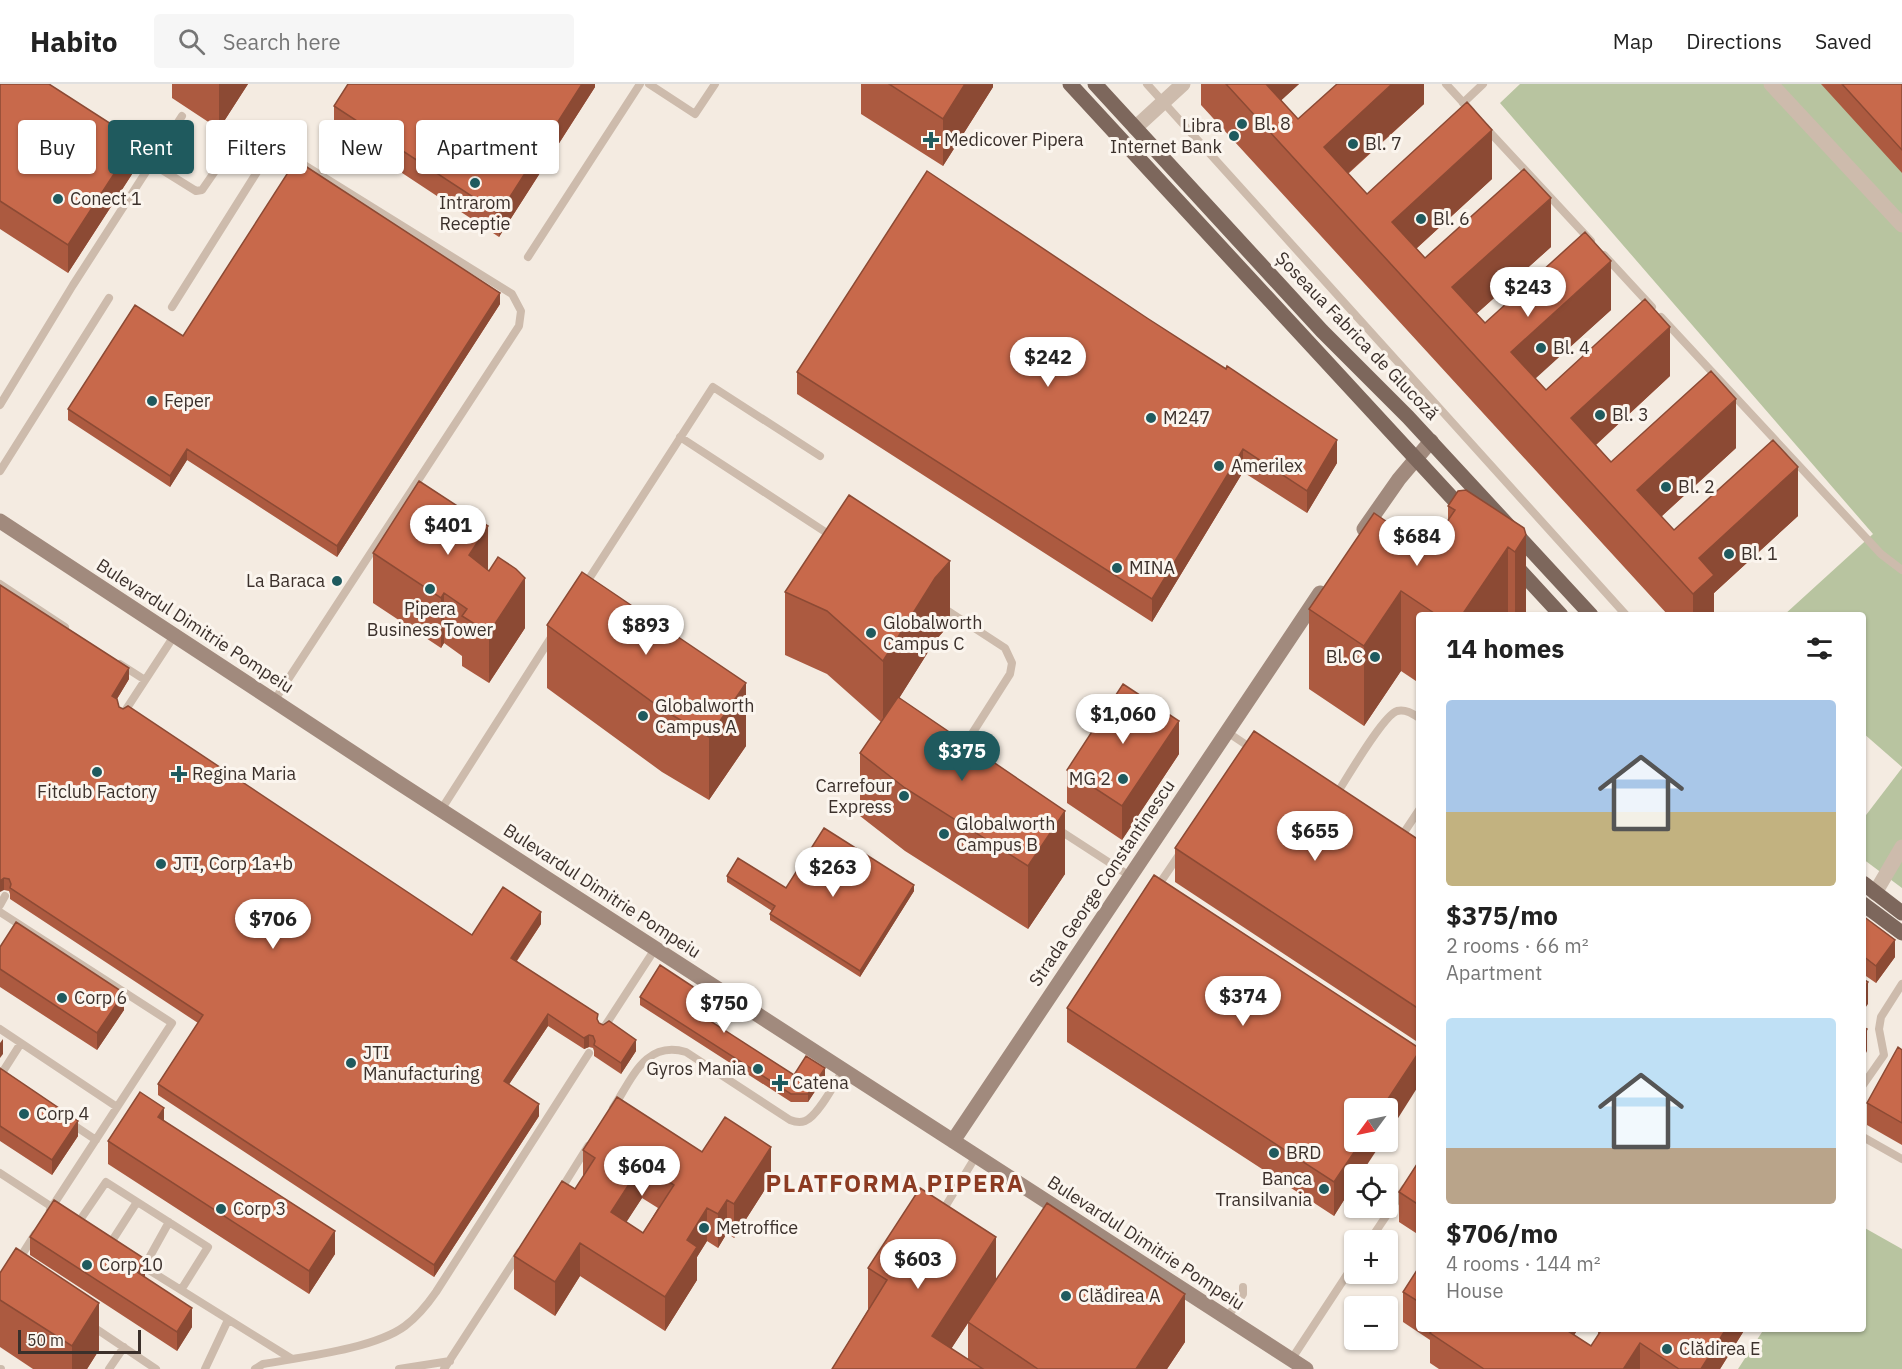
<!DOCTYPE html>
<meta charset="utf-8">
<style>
body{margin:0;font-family:"IBM Plex Sans",sans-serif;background:#f6f6f6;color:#222;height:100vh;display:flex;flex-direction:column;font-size:22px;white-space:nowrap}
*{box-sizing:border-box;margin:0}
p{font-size:20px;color:#767676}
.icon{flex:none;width:33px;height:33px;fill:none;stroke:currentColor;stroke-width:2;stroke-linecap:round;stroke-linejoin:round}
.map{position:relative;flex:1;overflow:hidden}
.panel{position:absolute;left:1416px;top:528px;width:450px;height:720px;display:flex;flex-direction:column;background:#fff;border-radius:6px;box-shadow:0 2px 4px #0004}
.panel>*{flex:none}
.top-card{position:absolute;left:18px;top:36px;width:570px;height:54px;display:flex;gap:12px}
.needle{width:39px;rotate:237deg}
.controls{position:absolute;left:1344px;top:1014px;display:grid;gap:12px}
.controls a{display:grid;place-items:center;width:54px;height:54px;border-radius:6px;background:#fff;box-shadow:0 2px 4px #0004;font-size:30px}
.scale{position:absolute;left:18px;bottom:15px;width:123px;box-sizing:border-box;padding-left:6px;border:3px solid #3b302b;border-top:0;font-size:16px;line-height:21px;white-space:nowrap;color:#3b302b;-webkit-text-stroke:4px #fbf5ee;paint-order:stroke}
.price{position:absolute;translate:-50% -51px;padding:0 14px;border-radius:21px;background:#fff;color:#222;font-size:20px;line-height:39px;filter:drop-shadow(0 2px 3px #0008)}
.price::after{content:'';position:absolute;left:50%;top:36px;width:18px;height:14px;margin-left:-9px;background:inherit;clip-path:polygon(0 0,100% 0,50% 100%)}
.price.selected{background:#1f5a5e;color:#fff}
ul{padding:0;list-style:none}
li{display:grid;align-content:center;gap:12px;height:318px;padding:0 30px}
li span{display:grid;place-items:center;height:186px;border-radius:6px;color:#555}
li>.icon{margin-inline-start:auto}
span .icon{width:108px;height:108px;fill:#fffc;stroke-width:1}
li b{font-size:26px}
h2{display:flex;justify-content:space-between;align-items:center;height:72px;padding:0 30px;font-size:26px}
.pill{padding:0 21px;border-radius:6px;background:#fff;box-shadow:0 2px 4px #0004;font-size:21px;line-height:54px}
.pill.selected{background:#1f5a5e;color:#fff}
header{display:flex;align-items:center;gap:36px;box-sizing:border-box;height:84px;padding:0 30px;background:#fff;border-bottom:2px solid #e0e0e0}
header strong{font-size:28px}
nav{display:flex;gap:33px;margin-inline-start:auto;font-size:21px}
.search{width:420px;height:54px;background:#f6f6f6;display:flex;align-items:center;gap:15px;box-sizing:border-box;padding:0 21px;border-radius:6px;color:#767676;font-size:22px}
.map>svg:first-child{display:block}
.green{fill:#b8c4a0}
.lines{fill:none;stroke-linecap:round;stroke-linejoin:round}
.lane{stroke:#cdbbac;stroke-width:8}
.street{stroke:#cdbbac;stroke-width:15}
.secondary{stroke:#a18a7d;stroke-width:15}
.primary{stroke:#7d675c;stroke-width:15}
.wall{fill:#ac5a40;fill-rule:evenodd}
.shaded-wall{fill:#8c4a34}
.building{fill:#c8694b;stroke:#8c4a34;stroke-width:1.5;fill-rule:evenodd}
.poi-dot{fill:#1f5a5e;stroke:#fbf5ee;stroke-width:2}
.labels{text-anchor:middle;stroke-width:6;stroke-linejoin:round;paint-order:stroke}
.poi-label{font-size:18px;fill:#3b302b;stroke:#fbf5ee;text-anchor:start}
.street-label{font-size:18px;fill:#3b302b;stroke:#fbf5ee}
.district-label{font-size:24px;font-weight:bold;letter-spacing:1.5px;fill:#8c3b22;stroke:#fbf5ee}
</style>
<header>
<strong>Habito</strong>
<div class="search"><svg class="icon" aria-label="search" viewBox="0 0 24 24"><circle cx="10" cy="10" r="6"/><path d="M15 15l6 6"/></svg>Search here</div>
<nav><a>Map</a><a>Directions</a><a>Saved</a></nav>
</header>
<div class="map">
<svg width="1902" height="1285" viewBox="0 0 1902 1285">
<rect width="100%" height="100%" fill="#f4ebe1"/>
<path class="green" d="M1520 0H1902V683L1863 649V531H1784L1873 450 1500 19Z
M1902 684V804L1863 775V735Z
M1863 1143 1902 1165V1285H1738L1764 1245H1863Z"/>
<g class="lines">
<path class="lane" d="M649 0 695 30 715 0
M1147 0 1626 531
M1446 0 1471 27
M1463 19 1483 0
M1485 43 1591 157
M151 79 196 107 202 106 242 48
M1604 171 1652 223
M528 173 640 0
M172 223 262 80C270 73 277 70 288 71L512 210 521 227 519 242 274 617
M1661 233 1881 470 1902 486
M0 321 73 201 182 32
M680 353 833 453
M0 387 109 214
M0 500 65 543
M585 501 713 303 820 372
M942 523 1005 564 1012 579 1010 590 961 667
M120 580 145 596
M123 630 174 552
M1227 648 1254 666
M1334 714C1345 698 1382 632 1397 627 1406 625 1413 630 1419 634
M441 726 552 552
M1056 744 1130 792
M1399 756 1419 726
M1162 807V796L1181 768
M0 821 5 812
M0 828 172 939 50 1126
M0 945 117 1023
M603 945 655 865
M0 992 21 959
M1863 1001 1884 971 1879 945 1881 933 1902 900
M613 1024C632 995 645 956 686 968L790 1036C795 1038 800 1039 805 1037 818 1032 835 999 843 986
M69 1038 96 1056
M1863 1053 1902 1075
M0 1089 55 1125
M560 1107 588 1062
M942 1128 976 1072
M78 1139 106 1098 208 1163 181 1206
M1370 1156 1405 1104
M110 1160 137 1118
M18 1177 35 1150
M136 1178 292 1275
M144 1183 169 1138
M1227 1234 1243 1210V1203
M92 1242 156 1285
M1291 1276 1354 1180
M0 1285H1
M109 1285 124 1263
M205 1285 228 1236
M255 1285 263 1280C302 1273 374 1265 405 1242 417 1233 427 1221 436 1208L589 969
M399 1285 450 1277
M444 1285 520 1168"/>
<path class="street" d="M1771 0 1902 141
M1135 44 1183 0
M1875 809 1902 763"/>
<path class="secondary" d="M0 437 396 697 1306 1285
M1364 445 1399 395 1431 357
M953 1057 1320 509"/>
<path class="primary" d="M1070 0 1467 430
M1095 0 1322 247 1408 333 1591 531
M1514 480 1561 531
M1863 799 1902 829
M1863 820 1902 849"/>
</g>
<path class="wall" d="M0 0 136 84 68 189 0 145Z
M172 0H248L219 45 172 14Z
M595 0V3L499 153 334 44V22Z
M861 0H993V3L943 82 861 30Z
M1201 0H1299L1281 16 1298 35 1424 0V20L1348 90 1367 110 1492 95 1416 165 1425 174 1551 163 1476 230 1485 239 1611 226 1535 294 1546 306 1670 292 1596 361 1611 378 1736 364 1661 433 1674 446 1798 432 1714 509V531H1668L1201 21Z
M1821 0H1902V89Z
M500 220 337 473 187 376 170 403 68 336V325L183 252Z
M797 288 1337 379 1307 429 1243 388 1152 538 797 310Z
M1448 422 1524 444 1526 531H1419V599L1401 587 1364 642 1309 605V525L1428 466 1448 436Z
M373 469 488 486 525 544 489 599 462 582V572L444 559 441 564 373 519Z
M0 501 129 595 117 615 119 623 472 851 541 840 517 877 598 937 599 939 636 967 621 990 594 972V967L593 964 589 963 584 965 548 942 509 1000 539 1032 434 1193 158 1011V1000L198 939 10 815V810L9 807 4 806Z
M785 508 950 540 935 557 899 614 1065 790 1028 845 905 767 860 732V669L881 638 827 590 785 571Z
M547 541 746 662 709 716 662 688 547 604Z
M1179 670 1122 756 1067 719V686Z
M1419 756V959L1175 798V764Z
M727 792 786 804 914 807 860 893 770 836V830L772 827 727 798Z
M1863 832 1895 873 1876 899 1863 890Z
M0 863 124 926 97 966 0 903Z
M640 913 698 914 690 925 794 991 825 992 808 1018H791L640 921Z
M1067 924 1354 1090V1100L1334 1132 1067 958Z
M1902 966V1061L1867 1041V1019Z
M0 984 78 1052 52 1091 0 1057Z
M164 1037 335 1170 309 1210 108 1080V1057Z
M583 1066 702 1068 771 1096 734 1154 727 1149 718 1164 707 1157 697 1173V1196L665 1247 580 1192 555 1232 514 1205V1172L575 1105 583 1094ZM642 1114 658 1124 643 1149 626 1138Z
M1419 1077V1151L1399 1138V1108Z
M30 1153 145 1193 192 1243 177 1267 30 1171Z
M1419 1183V1245H1578L1574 1251 1591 1262 1598 1251V1245H1745L1720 1285H1439L1430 1279V1256L1403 1238V1208Z
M868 1184 996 1196 1185 1258 1167 1285H832L868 1226ZM968 1239V1275L951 1265Z
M0 1189 99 1266 87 1285H33L0 1263Z"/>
<path class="shaded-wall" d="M219 0H248L219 45Z
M582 0H595V3L499 153V130Z
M965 0H993V3L943 82V35Z
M1257 0H1299L1260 36Z
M1392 0H1424V20L1326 109 1324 63Z
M1492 46V95L1395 184 1392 138Z
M136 56V84L68 189V161Z
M1551 114V163L1455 249 1452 203Z
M1611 177V226L1514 314 1511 268Z
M500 209V220L337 473V462Z
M1670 243V292L1575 380 1571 334Z
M1736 315V364L1640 452 1637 406Z
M1337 356V379L1307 429V407Z
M187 365V376L170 403V392Z
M1243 365V388L1152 538V515Z
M1798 383V432L1714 509V531H1693V510L1699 474Z
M488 442V491L469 471Z
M1526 451V531H1515V468Z
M1508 463V531H1462Z
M950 477V540L935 557 883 640V577L935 494Z
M525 494V544L489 599V549Z
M1401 507V587L1364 642V562Z
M444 509V559L441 564V514Z
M129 584V595L112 623V612Z
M746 599V662L709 716V653Z
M1179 637V670L1122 756V722Z
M1065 727V790L1028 845V782Z
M4 794V806L0 808V797Z
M914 801V807L860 893V887Z
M541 828V840L511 885V874Z
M1895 856V873L1876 899V882Z
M1868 898V920L1863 927V906Z
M698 906V914L687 930V922Z
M124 909V926L97 966V949Z
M548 930V942L504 1008V997Z
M1867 945V967L1863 975V953Z
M589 951V963L584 965V954Z
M3 955V970L0 974V959Z
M636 956V967L621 990V979Z
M1419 968V1001L1388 1050V1024H1382Z
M825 984V992L808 1018V1010Z
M539 1020V1032L434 1193V1181Z
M164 1024V1046L158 1033Z
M78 1037V1052L52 1091V1076Z
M1361 1058H1382L1361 1090H1354V1100L1334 1132V1098Z
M771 1063V1096L734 1154V1120Z
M642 1080V1114L611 1162V1128Z
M727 1116V1149L718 1164V1130Z
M707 1124V1157L697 1173V1196L665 1247V1213L687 1156Z
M335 1147V1170L309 1210V1187Z
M996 1153V1196L938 1285 932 1252Z
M580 1159V1192L555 1232V1198Z
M145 1175V1193L137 1206V1188Z
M1185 1210V1258L1167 1285H1136Z
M99 1219V1266L87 1285H72V1262Z
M192 1224V1243L177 1267V1248Z
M1561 1245H1578L1561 1272Z
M1726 1245H1745L1720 1285H1701Z
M1640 1259V1285H1624V1284Z"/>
<path class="building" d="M0 0H49L136 56 68 161 0 117Z
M348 0H582L499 130 334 22Z
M889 0H965L943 35Z
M1226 0H1266L1298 35 1337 0H1392L1324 63 1367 110 1467 18 1492 46 1392 138 1425 174 1524 85 1551 114 1452 203 1485 239 1585 148 1611 177 1511 268 1546 306 1645 215 1670 243 1571 334 1611 378 1711 287 1736 315 1637 406 1674 446 1773 356 1798 383 1699 474 1714 491 1693 510Z
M1842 0H1902V66Z
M296 76 500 209 337 462 187 365 170 392 68 325 135 221 183 252Z
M927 87 1147 234 1226 285 1227 282 1337 356 1307 407 1243 365 1152 515 797 288Z
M419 397 488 442 469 471 489 487 498 473 516 485 525 494 489 549 462 532 467 525 444 509 441 514 373 469Z
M1466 406 1524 444 1526 451 1515 468 1508 463 1462 531H1437L1401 507 1364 562 1309 525 1374 429 1428 466 1455 426 1448 422 1458 407Z
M849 411 950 477 935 494 883 577 827 527 785 508Z
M582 488 746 599 709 653 662 625 547 541Z
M0 501 129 584 112 612 117 615 119 623 123 625 128 622 472 851 503 803 541 828 511 874 598 930 597 935 599 939 603 941 609 937 636 956 621 979 594 961 595 957 593 952 589 951 584 954 548 930 504 997 539 1020 434 1181 158 1000 203 931 10 804 11 800 9 795 4 794 0 797Z
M1123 600 1179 637 1122 722 1067 686Z
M898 613 1065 727 1028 782 905 704 860 669Z
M1254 647 1419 756V925L1175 764Z
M824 744 914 801 860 887 770 830 775 822 727 792 738 774 786 804Z
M1154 791 1419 964V968L1382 1024H1354V1058H1361L1334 1098 1067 924Z
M1863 832 1895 856 1876 882 1863 872Z
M16 838 124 909 97 949 0 885V863Z
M660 881 698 906 687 922 794 991 806 972 825 984 808 1010H791L640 913Z
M1863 895 1868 898 1863 906Z
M1863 943 1867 945 1863 953Z
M1898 963 1902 966V1039L1867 1019Z
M0 984 78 1037 52 1076 0 1042Z
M140 1008 164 1024 158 1033 335 1147 309 1187 108 1057Z
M617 1013 702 1068 725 1033 771 1063 734 1120 727 1116 718 1130 707 1124 687 1156 697 1163 665 1213 580 1159 555 1198 514 1172 562 1097 575 1105 595 1074 583 1066ZM642 1080 674 1101 643 1149 611 1128Z
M1419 1077V1121L1399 1108Z
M920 1104 996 1153 932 1252 983 1285H832L887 1196 868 1184Z
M54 1116 145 1175 137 1188 192 1224 177 1248 30 1153Z
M1047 1119 1185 1210 1136 1285H1038L968 1238Z
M16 1164 99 1219 72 1262 0 1216V1189Z
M1419 1183V1218L1403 1208Z
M1433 1245H1565L1591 1262 1602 1245H1726L1701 1285H1679L1640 1259 1624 1284 1626 1285H1484L1430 1249Z"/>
<g class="poi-dot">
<circle cx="1242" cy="40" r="6"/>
<circle cx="1234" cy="52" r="6"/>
<path d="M928 47h6v6h6v6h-6v6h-6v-6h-6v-6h6z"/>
<circle cx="1353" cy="60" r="6"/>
<circle cx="475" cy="99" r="6"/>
<circle cx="58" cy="115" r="6"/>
<circle cx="1421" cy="135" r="6"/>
<circle cx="1541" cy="264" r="6"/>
<circle cx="152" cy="317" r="6"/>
<circle cx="1600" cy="331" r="6"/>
<circle cx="1151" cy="334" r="6"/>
<circle cx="1219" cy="382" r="6"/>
<circle cx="1666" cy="403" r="6"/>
<circle cx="1729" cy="470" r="6"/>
<circle cx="1117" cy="484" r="6"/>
<circle cx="337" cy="497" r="6"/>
<circle cx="430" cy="505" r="6"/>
<circle cx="871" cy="549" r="6"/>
<circle cx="1375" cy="573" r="6"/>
<circle cx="643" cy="632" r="6"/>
<circle cx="97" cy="688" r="6"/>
<path d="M176 681h6v6h6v6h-6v6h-6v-6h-6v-6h6z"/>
<circle cx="1123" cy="695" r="6"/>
<circle cx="904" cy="712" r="6"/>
<circle cx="944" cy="750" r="6"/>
<circle cx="161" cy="780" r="6"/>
<circle cx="62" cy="914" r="6"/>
<circle cx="351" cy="979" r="6"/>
<circle cx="758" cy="985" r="6"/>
<path d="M777 990h6v6h6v6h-6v6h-6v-6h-6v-6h6z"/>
<circle cx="24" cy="1030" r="6"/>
<circle cx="1274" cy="1069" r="6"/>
<circle cx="1324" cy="1105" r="6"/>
<circle cx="221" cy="1125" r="6"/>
<circle cx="704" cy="1144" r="6"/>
<circle cx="87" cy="1181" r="6"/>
<circle cx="1066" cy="1212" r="6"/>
<circle cx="1667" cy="1265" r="6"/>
</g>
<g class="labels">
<g class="poi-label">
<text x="1254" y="46">Bl. 8</text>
<text x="1222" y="48" text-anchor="end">Libra<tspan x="1222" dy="21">Internet Bank</tspan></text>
<text x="944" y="62">Medicover Pipera</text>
<text x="1365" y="66">Bl. 7</text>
<text x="70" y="121">Conect 1</text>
<text x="475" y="125" text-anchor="middle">Intrarom<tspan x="475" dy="21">Receptie</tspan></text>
<text x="1433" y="141">Bl. 6</text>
<text x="1553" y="270">Bl. 4</text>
<text x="164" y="323">Feper</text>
<text x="1612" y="337">Bl. 3</text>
<text x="1163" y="340">M247</text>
<text x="1231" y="388">Amerilex</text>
<text x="1678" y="409">Bl. 2</text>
<text x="1741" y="476">Bl. 1</text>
<text x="1129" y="490">MINA</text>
<text x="325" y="503" text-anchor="end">La Baraca</text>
<text x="430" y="531" text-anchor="middle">Pipera<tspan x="430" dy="21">Business Tower</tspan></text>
<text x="883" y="545">Globalworth<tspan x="883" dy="21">Campus C</tspan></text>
<text x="1363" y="579" text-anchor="end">Bl. C</text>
<text x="655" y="628">Globalworth<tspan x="655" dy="21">Campus A</tspan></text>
<text x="192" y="696">Regina Maria</text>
<text x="1111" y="701" text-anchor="end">MG 2</text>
<text x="892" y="708" text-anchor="end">Carrefour<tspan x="892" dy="21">Express</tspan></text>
<text x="97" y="714" text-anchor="middle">Fitclub Factory</text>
<text x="956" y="746">Globalworth<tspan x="956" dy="21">Campus B</tspan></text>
<text x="173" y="786">JTI, Corp 1a+b</text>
<text x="74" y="920">Corp 6</text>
<text x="363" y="975">JTI<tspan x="363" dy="21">Manufacturing</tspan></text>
<text x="746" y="991" text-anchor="end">Gyros Mania</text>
<text x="792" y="1005">Catena</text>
<text x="36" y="1036">Corp 4</text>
<text x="1286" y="1075">BRD</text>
<text x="1312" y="1101" text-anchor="end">Banca<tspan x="1312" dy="21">Transilvania</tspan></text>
<text x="233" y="1131">Corp 3</text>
<text x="716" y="1150">Metroffice</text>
<text x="99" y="1187">Corp 10</text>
<text x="1078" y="1218">Clădirea A</text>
<text x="1679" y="1271">Clădirea E</text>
</g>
<g class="street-label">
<text transform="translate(1357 252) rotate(46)" y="6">Șoseaua Fabrica de Glucoză</text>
<text transform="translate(195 542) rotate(33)" y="6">Bulevardul Dimitrie Pompeiu</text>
<text transform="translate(1102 799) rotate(-56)" y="6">Strada George Constantinescu</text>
<text transform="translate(602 807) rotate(33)" y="6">Bulevardul Dimitrie Pompeiu</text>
<text transform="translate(1146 1159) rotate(33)" y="6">Bulevardul Dimitrie Pompeiu</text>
</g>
<g class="district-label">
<text x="895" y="1108">PLATFORMA PIPERA</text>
</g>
</g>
</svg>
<div class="controls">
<a><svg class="needle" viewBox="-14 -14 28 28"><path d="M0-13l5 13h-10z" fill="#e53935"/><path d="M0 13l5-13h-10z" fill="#767676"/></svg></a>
<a><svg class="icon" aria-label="locate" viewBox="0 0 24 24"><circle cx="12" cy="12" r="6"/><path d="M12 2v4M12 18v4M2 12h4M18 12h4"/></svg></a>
<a>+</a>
<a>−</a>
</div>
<div class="scale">50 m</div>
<b class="price" style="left:1528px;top:234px">$243</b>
<b class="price" style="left:1048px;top:304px">$242</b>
<b class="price" style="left:448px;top:472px">$401</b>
<b class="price" style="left:1417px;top:483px">$684</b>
<b class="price" style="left:646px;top:572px">$893</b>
<b class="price" style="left:1123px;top:661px">$1,060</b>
<b class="price selected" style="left:962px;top:698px">$375</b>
<b class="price" style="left:1315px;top:778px">$655</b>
<b class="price" style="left:833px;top:814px">$263</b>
<b class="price" style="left:273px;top:866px">$706</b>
<b class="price" style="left:1243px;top:943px">$374</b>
<b class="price" style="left:724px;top:950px">$750</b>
<b class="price" style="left:642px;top:1113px">$604</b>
<b class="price" style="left:918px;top:1206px">$603</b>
<div class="top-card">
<a class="pill">Buy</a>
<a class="pill selected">Rent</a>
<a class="pill">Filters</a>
<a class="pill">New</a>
<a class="pill">Apartment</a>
</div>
<section class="panel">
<h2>14 homes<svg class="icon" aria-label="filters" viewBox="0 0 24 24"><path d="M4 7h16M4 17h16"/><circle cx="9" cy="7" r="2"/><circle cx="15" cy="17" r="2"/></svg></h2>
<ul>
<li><span style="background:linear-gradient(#a9c7e8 60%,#c2b280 0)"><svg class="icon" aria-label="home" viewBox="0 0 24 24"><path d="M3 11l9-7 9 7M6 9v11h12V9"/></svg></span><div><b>$375/mo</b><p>2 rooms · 66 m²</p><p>Apartment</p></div></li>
<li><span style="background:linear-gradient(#bfe0f5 70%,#b9a48a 0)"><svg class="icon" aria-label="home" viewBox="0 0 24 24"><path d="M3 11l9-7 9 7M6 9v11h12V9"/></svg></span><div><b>$706/mo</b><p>4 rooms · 144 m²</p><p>House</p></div></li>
</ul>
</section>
</div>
